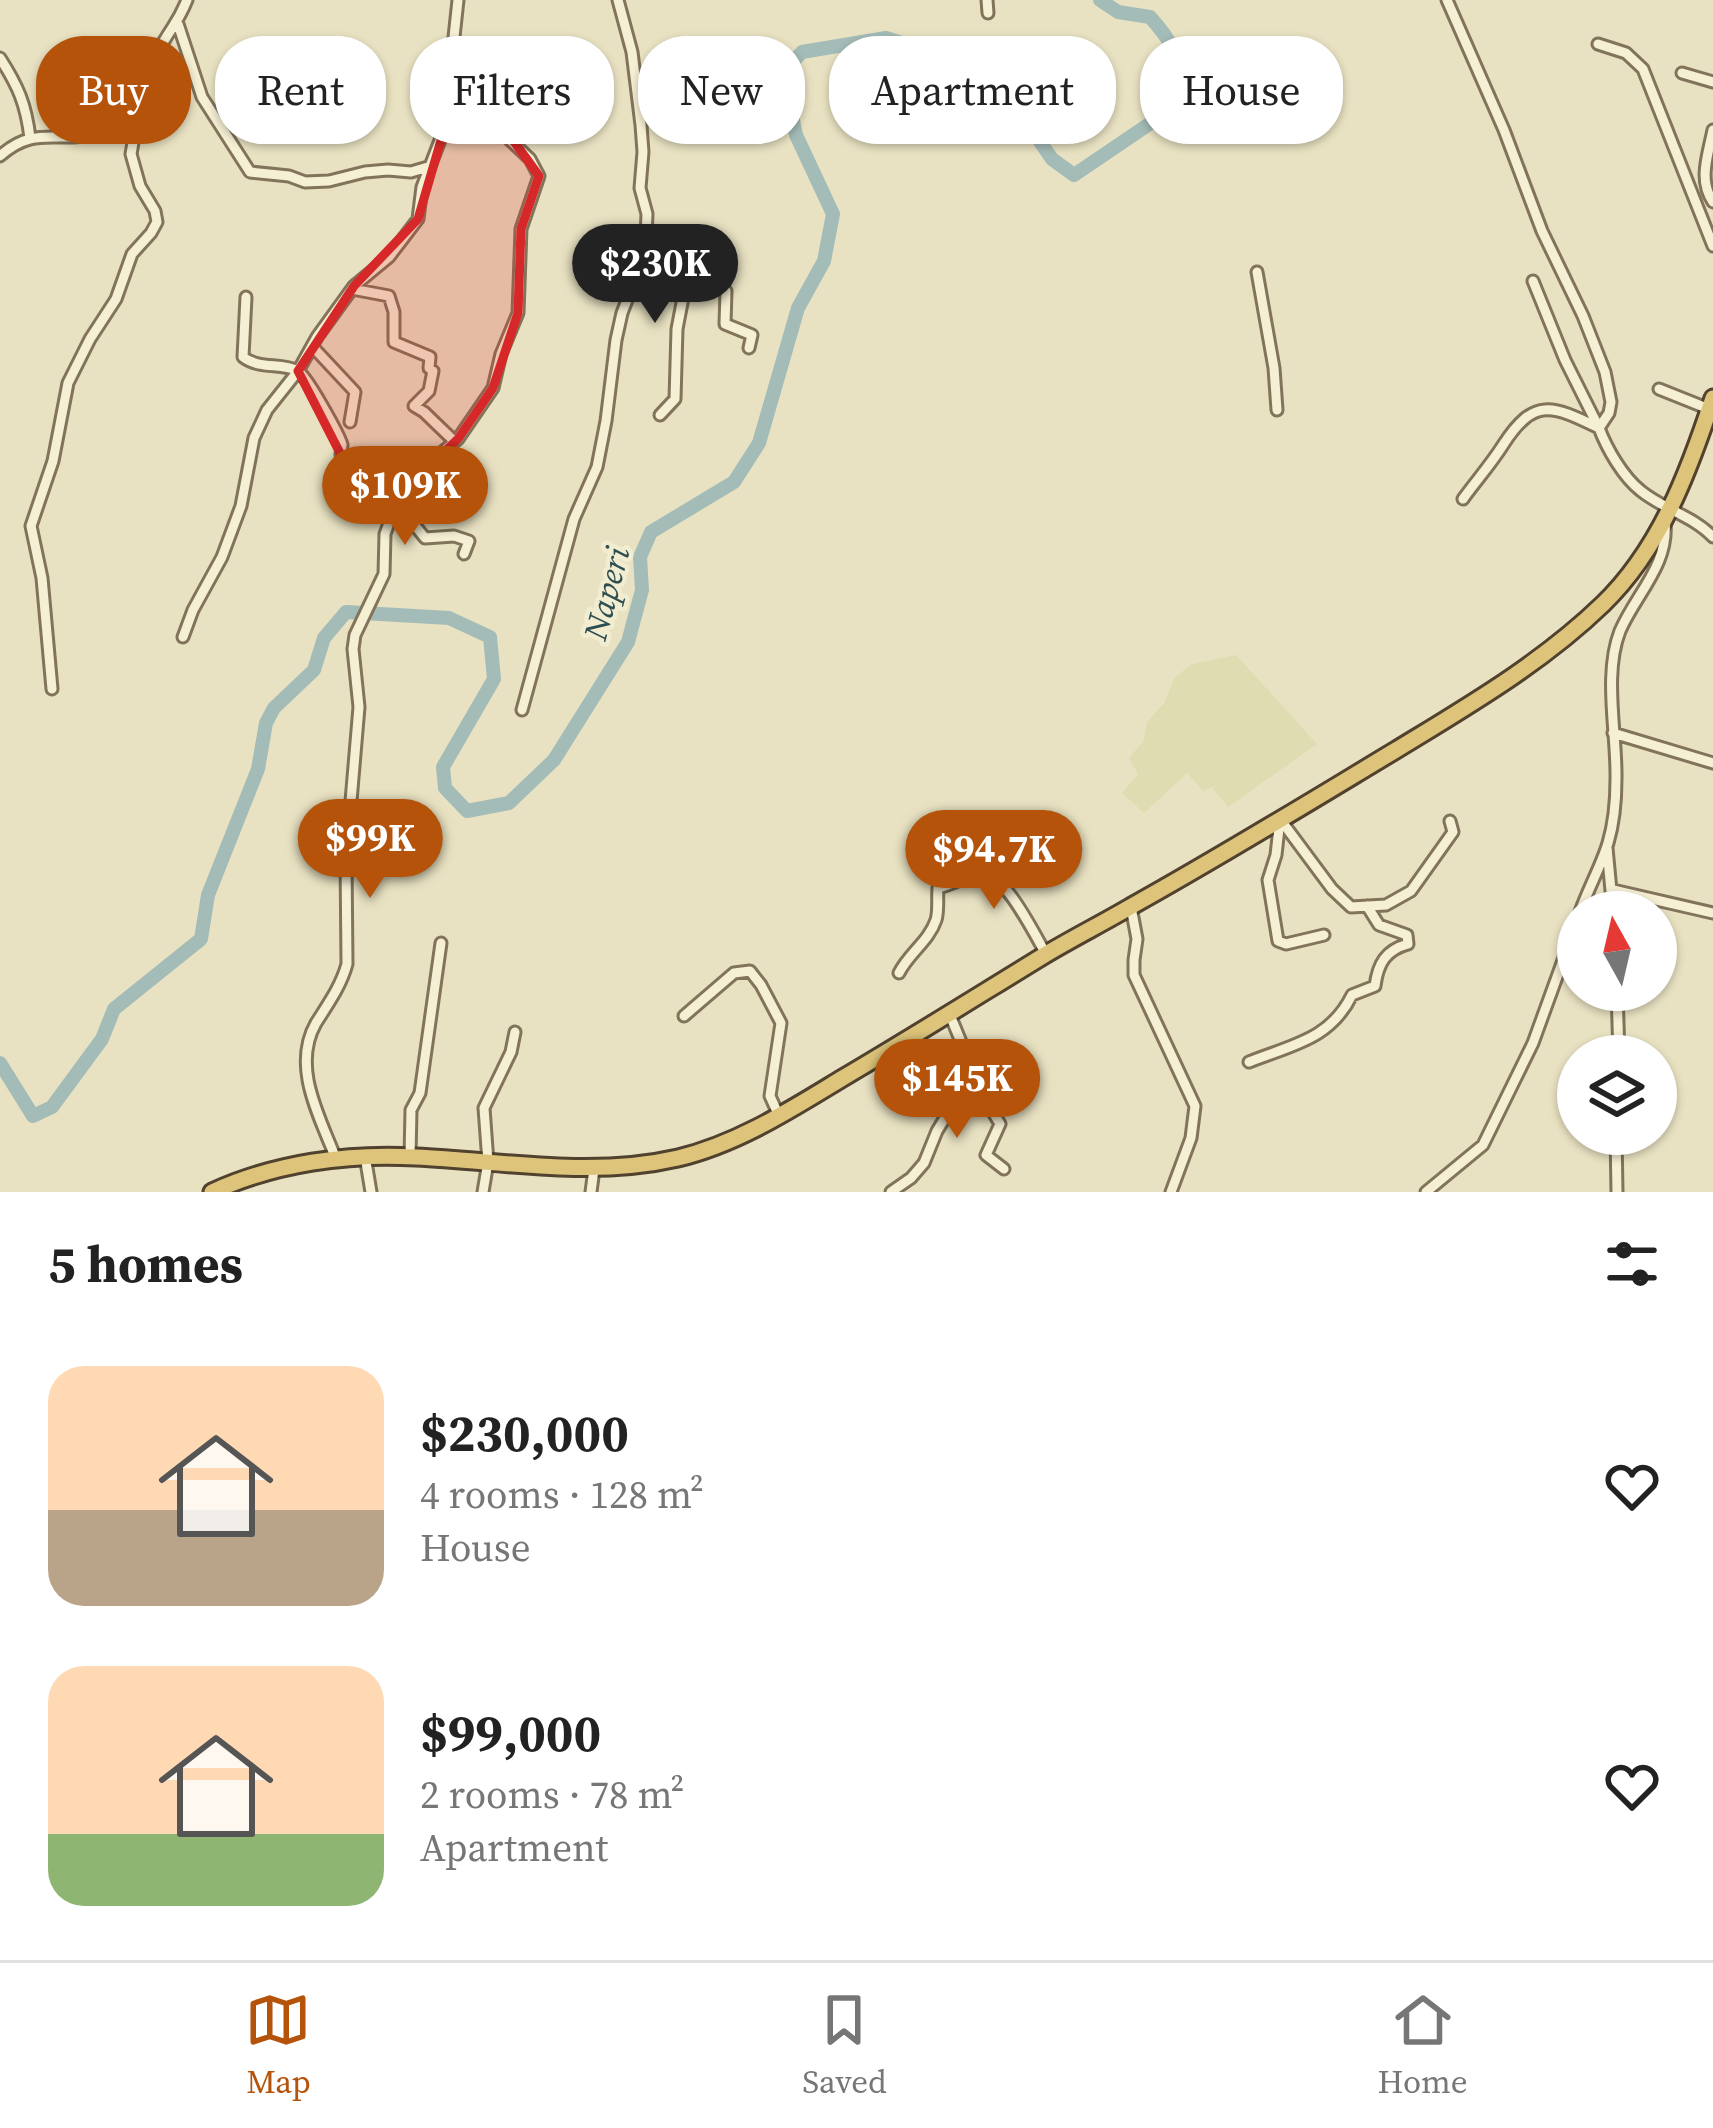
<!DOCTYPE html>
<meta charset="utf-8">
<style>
body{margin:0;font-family:"Source Serif 4",serif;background:#f6f6f6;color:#222;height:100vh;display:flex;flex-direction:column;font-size:45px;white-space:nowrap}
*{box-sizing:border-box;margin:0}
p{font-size:39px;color:#767676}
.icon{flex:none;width:66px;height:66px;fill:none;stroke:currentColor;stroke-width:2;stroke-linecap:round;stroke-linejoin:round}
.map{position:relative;height:1192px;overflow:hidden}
.panel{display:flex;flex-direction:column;background:#fff;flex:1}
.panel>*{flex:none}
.guide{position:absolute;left:36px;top:36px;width:1641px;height:108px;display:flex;gap:24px}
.needle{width:78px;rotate:352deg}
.fabs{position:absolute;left:1557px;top:891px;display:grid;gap:24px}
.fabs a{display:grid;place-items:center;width:120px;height:120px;border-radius:50%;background:#fff;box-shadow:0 3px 9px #0004;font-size:60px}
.price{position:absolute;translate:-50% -102px;padding:0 27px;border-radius:42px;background:#b45309;color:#fff;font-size:39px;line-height:78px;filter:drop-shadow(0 3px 6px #0008)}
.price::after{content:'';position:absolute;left:50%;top:72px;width:36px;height:27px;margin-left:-18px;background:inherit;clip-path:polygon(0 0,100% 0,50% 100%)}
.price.current{background:#222;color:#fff}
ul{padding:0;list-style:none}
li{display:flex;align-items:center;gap:36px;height:300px;padding:0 48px}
li span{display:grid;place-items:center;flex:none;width:336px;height:240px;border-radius:36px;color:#555}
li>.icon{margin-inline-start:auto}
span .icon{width:144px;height:144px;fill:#fffc;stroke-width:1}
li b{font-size:51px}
h2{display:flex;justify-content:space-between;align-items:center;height:144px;padding:0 48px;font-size:51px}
.pill{padding:0 42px;border-radius:48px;background:#fff;box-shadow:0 3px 9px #0004;font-size:42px;line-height:108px}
.pill.current{background:#b45309;color:#fff}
.dock{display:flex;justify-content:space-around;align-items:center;height:168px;border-top:3px solid #e0e0e0;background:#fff;font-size:33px;color:#767676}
.dock a{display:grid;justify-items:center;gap:6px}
.dock .current{color:#b45309}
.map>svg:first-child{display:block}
.farmland{fill:#dedcb0}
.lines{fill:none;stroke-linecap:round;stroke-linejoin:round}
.river{stroke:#a4bcb8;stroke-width:14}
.minor-casing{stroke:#82745b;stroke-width:15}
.trunk-casing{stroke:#50422f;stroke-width:21}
.minor{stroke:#f5efd4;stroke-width:9}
.trunk{stroke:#dec47a;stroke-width:15}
.marked{fill:#d62828;fill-opacity:0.2;stroke:#d62828;stroke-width:9;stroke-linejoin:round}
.labels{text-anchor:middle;stroke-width:9;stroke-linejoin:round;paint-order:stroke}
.water-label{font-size:33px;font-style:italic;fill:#2e4f51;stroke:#f2ecd1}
</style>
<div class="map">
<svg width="1713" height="1192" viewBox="0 0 1713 1192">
<rect width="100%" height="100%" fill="#e9e2c2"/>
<path class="farmland" d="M1236 655 1317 744 1228 807 1212 787 1203 791 1187 773 1144 813 1122 793 1138 774 1129 758 1144 740 1147 722 1165 702 1174 678 1192 664Z"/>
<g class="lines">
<path class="river" d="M0 1063 33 1116 52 1107 102 1039 114 1009 201 939 208 895 258 769 266 723 274 708 314 670 324 638 346 612 449 618 490 637 494 679 443 767 445 788 467 811 509 803 554 760 628 642 642 590 640 557 651 532 734 482 759 443 798 308 824 261 833 214 796 135 783 72 802 52 886 38 921 49 946 65 965 99 990 110 1021 114 1052 159 1074 175 1167 112C1179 65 1184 55 1150 17L1118 12 1100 0"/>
<defs>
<path id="minor" d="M987 0 988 13
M1447 0 1504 130 1542 231 1583 316 1605 372 1611 402 1609 413 1599 428C1607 449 1623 477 1641 491 1663 509 1693 516 1713 537
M178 24 202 97 250 172 289 176 305 182 329 181 365 172 388 170 411 172 428 167
M1598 44 1626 53 1643 69 1713 246
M0 58C18 86 26 104 30 138
M1682 73 1713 82
M1713 130C1708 155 1698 180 1713 202
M0 156C37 123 60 146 99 132 138 119 144 71 164 41 174 24 179 20 187 0
M645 241 669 252 686 282 677 329 675 399 660 415
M669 252 683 249 695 255 726 250
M1257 272 1274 368 1277 410
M1533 281 1565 360 1599 428
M686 282 726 291 725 324 752 335 749 348
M352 289 389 296 394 312V342L430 357 429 368 433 371 429 391 414 406 424 412 454 441
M246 297 243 357C260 370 281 362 298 371 307 376 340 436 342 445 342 448 341 452 341 455L367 475 386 496 400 494
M312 346 355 392 350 422
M1659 389 1709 409
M1463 499C1476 481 1491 464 1503 445 1534 397 1552 405 1599 428
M397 503 425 538 454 536 469 541 464 554
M183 637 193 610 222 557 241 506 254 438 267 410 298 371 317 337 354 286 389 257 418 219 422 187 444 130 458 0
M52 689 42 578 31 526 53 461 68 383 90 339 116 299 132 254 151 233 157 222 155 211 140 186 131 154 137 120 133 103
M522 710 574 519 597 467 606 421 616 340 622 313 639 269 646 237 647 214 640 188 643 152 641 125 632 52 618 0
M1613 733 1713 763
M1280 819 1332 889 1351 907 1386 905 1411 891 1453 832 1450 821
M1280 819 1276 855 1268 880 1278 941 1286 944 1324 935
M1607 848 1613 912
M1613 890 1713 913
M1131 907 1137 939 1134 960V975L1195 1106 1191 1138 1171 1192
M1580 912C1588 889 1601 866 1608 843 1614 823 1616 799 1616 779 1617 734 1603 674 1620 631 1636 594 1669 565 1665 522
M899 973C908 954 929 941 936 920 939 911 937 897 938 888 952 885 973 873 983 873 1005 874 1035 935 1046 954
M1617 990 1619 1056
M684 1016 734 973 750 971 761 985 781 1023 770 1096 779 1116
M1249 1062C1291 1045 1330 1040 1352 995L1375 986C1378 963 1386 950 1408 944L1407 935 1379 925 1367 906
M971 1075 1000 1124 986 1155 1004 1169
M1616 1134 1617 1192
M365 1156 371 1192
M410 1156 411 1110 420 1093 441 943
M336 1159C320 1117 291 1067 316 1023 328 1004 341 986 347 964L346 860 359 707 353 649 355 635 384 574 385 534 399 496 410 479 458 439 493 388 501 354 518 313 521 229 539 176 530 159 510 140 497 109H482L444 130
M483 1192 488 1162 484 1108 511 1052 515 1032
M591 1192 594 1169
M891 1192 911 1178 924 1163 937 1131 971 1075 970 1064 950 1015
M1426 1192 1483 1145 1533 1043 1578 919"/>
<path id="trunk" d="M212 1192C275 1163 348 1153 416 1157 504 1161 591 1178 678 1158 737 1144 790 1110 841 1079 909 1039 976 997 1043 956 1071 939 1101 924 1130 907 1220 857 1308 803 1396 750 1468 706 1542 663 1603 604 1660 549 1689 471 1713 398"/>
</defs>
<use href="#minor" class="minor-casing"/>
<use href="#trunk" class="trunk-casing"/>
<use href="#minor" class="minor"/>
<use href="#trunk" class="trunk"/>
</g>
<path class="marked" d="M489 107 539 176 521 229 518 313 493 388 458 439 400 494 386 496 341 455 298 371 354 286 418 219 444 130Z"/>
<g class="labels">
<g class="water-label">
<text transform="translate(606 593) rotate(-75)" y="12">Naperi</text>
</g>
</g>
</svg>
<div class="fabs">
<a><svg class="needle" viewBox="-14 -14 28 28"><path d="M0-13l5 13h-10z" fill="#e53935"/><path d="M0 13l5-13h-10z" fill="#767676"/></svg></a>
<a><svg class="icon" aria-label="layers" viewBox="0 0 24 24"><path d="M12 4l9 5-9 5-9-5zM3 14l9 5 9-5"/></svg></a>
</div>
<b class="price current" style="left:655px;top:326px">$230K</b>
<b class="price" style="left:405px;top:548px">$109K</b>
<b class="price" style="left:370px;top:901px">$99K</b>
<b class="price" style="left:994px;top:912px">$94.7K</b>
<b class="price" style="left:957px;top:1141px">$145K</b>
<div class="guide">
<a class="pill current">Buy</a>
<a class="pill">Rent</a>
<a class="pill">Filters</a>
<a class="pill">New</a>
<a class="pill">Apartment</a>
<a class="pill">House</a>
</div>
</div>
<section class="panel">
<h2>5 homes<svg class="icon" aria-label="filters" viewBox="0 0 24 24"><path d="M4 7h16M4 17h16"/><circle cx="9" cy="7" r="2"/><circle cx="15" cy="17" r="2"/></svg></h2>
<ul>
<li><span style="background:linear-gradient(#ffd9b3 60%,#b9a48a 0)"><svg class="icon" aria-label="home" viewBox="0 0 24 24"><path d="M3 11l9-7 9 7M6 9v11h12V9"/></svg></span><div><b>$230,000</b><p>4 rooms · 128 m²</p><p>House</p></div><svg class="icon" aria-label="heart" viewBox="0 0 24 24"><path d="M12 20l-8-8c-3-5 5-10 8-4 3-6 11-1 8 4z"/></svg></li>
<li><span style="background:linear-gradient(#ffd9b3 70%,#8fb573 0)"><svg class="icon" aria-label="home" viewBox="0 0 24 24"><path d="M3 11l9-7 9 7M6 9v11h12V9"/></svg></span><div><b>$99,000</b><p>2 rooms · 78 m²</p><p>Apartment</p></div><svg class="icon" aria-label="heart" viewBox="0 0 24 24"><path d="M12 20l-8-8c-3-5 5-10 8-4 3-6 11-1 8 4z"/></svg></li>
</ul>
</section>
<nav class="dock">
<a class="current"><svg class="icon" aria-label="map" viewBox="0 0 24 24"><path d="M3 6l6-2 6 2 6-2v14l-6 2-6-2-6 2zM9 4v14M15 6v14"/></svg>Map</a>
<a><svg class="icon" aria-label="saved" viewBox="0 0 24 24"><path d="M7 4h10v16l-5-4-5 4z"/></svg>Saved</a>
<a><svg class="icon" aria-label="home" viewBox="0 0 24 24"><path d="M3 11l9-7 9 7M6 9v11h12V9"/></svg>Home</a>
</nav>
